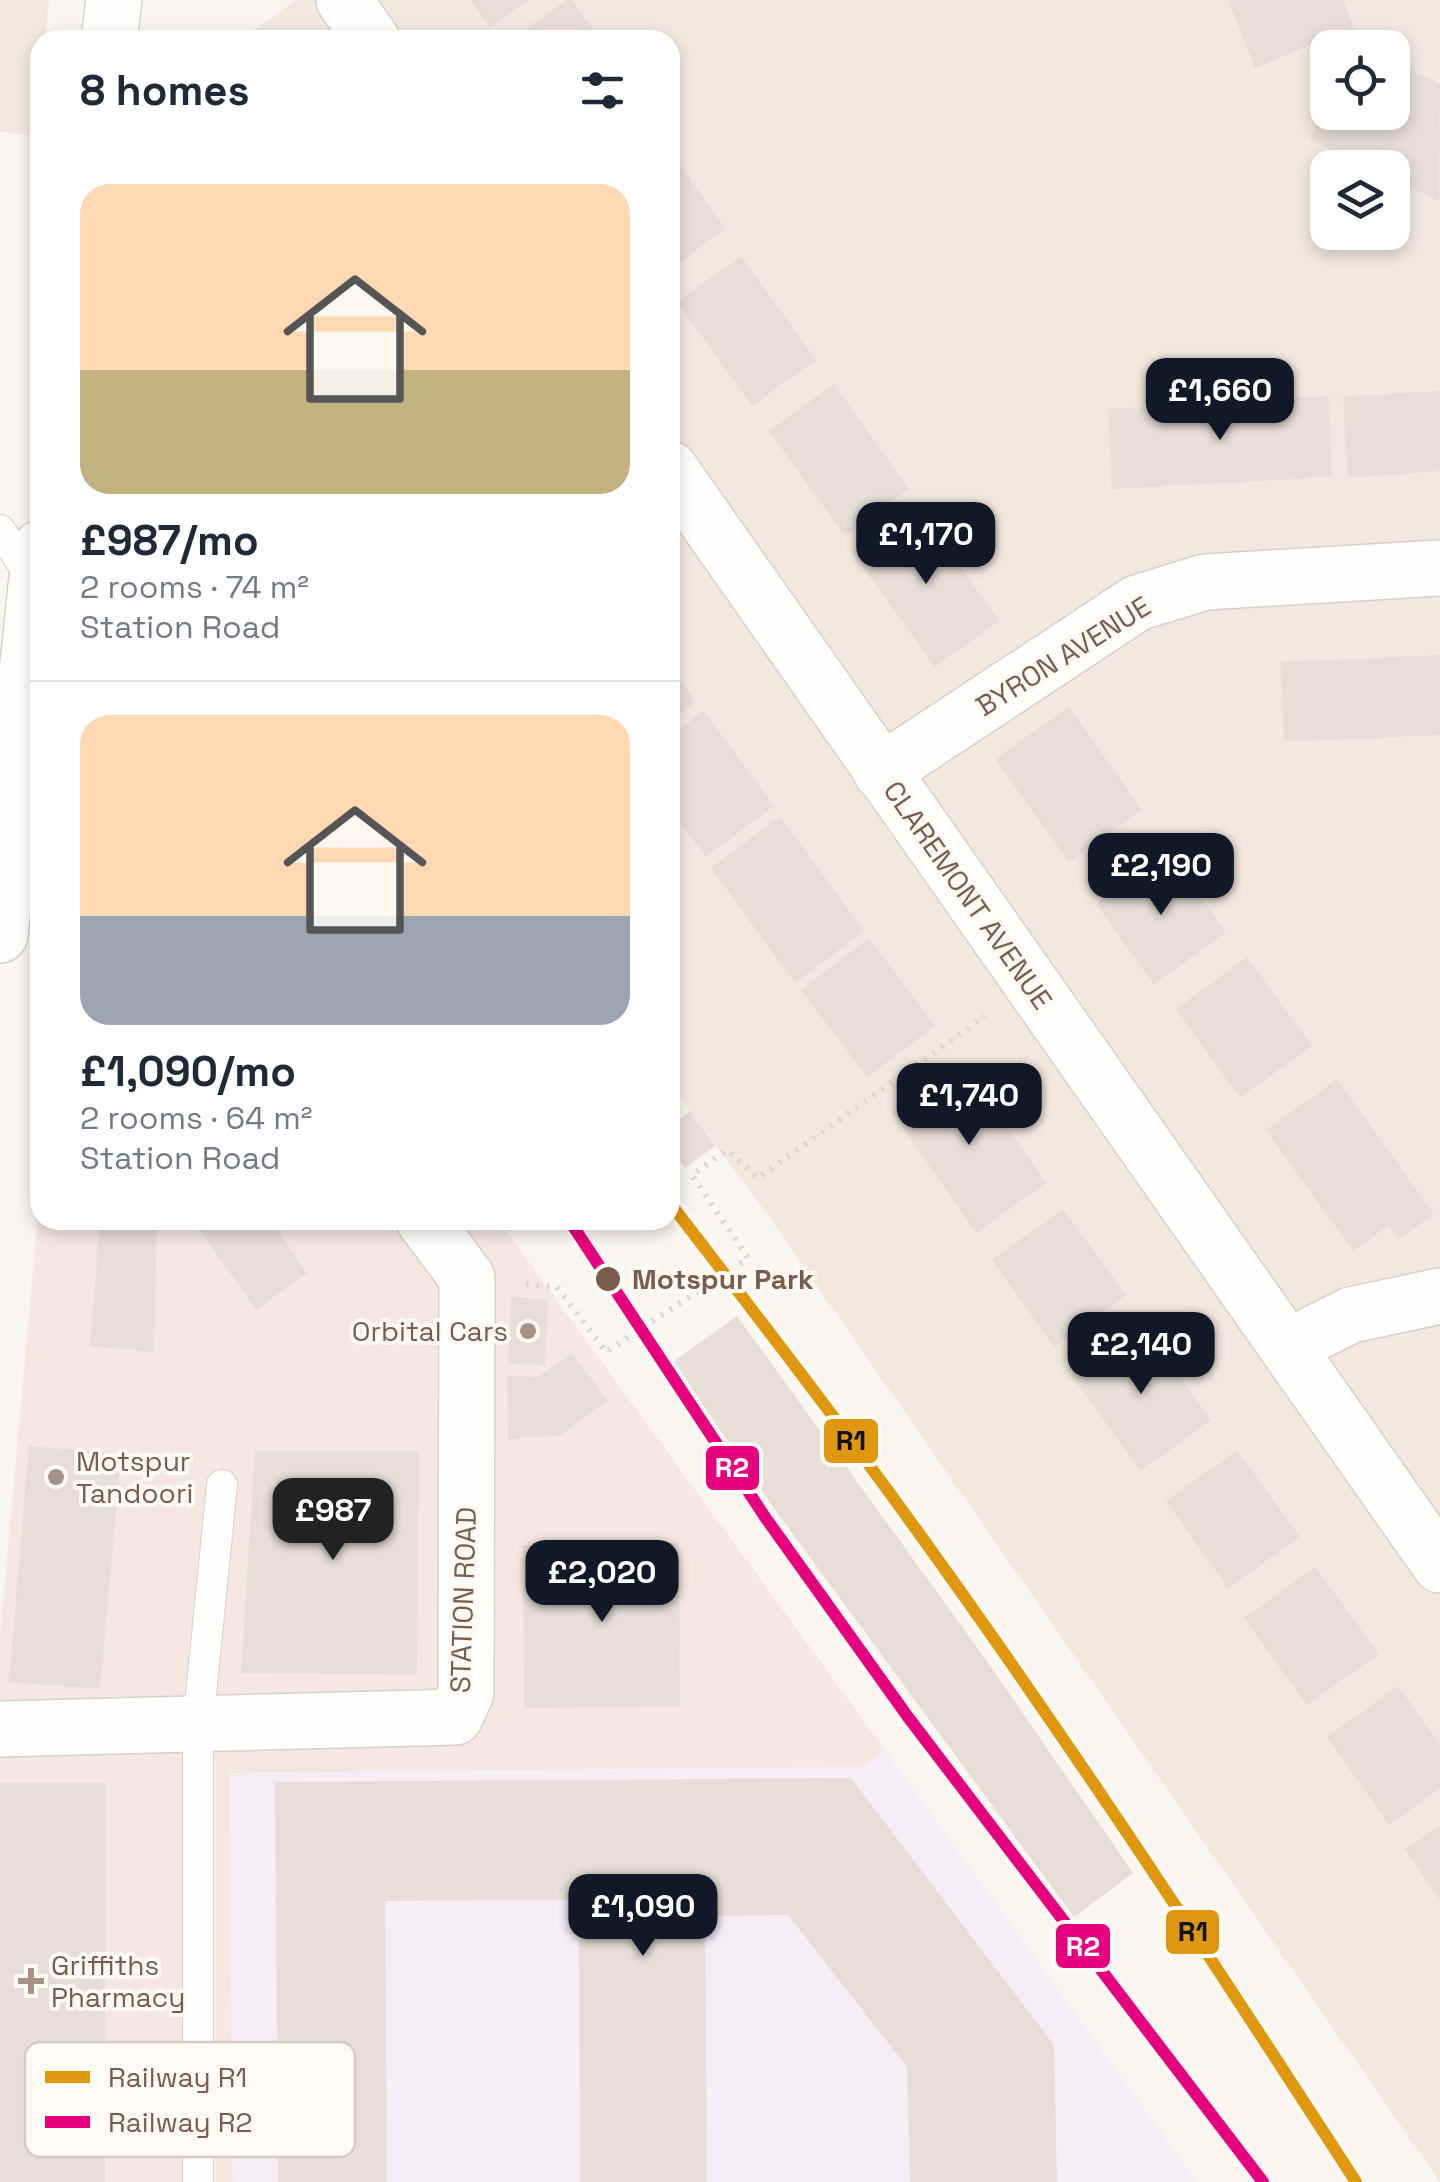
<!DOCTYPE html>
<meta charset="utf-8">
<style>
body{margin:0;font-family:"Space Grotesk",sans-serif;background:#f6f6f7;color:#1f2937;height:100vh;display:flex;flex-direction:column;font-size:38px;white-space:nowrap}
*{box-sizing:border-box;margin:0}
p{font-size:32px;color:#747a83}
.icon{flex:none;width:55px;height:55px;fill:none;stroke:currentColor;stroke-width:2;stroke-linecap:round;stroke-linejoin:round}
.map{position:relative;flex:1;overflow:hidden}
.sheet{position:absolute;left:30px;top:30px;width:650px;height:1200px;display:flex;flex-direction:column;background:#fff;border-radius:30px;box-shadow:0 5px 15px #0003}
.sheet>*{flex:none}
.controls{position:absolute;left:1310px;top:30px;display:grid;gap:20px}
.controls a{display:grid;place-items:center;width:100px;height:100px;border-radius:20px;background:#fff;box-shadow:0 5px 15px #0003;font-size:50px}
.price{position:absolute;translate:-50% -85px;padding:0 22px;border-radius:20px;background:#111827;color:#fff;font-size:32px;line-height:65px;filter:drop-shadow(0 2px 5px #0008)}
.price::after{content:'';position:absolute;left:50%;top:60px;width:30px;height:22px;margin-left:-15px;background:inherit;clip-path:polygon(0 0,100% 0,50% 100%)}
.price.on{background:#222;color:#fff}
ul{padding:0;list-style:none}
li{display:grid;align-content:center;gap:20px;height:530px;padding:0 50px}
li+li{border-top:2px solid #e0e1e3}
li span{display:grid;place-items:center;height:310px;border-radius:30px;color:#555}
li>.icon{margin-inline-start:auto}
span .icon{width:180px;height:180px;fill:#fffc;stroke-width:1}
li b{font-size:42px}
h2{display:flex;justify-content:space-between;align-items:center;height:120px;padding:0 50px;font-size:42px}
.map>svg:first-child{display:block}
.residential{fill:#f2e8de;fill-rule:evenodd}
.commercial{fill:#f6e8e1}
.education{fill:#f6eef6}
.building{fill:#e6ded7}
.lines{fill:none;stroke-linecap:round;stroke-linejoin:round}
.lane-casing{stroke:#d7d1cb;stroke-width:32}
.street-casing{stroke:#d7d1cb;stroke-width:58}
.secondary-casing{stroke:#d9d2cb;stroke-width:58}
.path{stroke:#dcd5d0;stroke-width:6;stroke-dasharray:2.5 8;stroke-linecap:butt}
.lane{stroke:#fefefd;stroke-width:30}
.street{stroke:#fefefd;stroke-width:55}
.secondary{stroke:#fefefd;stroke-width:55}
.rail-1-casing{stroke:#fffaf3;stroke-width:20}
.rail-2-casing{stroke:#fffaf3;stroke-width:20}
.rail-1{stroke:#de970f;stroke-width:12}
.rail-2{stroke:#e5007d;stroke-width:12}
.stop-dot{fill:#7a5c4d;stroke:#fffaf3;stroke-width:4}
.poi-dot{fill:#a69286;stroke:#fffaf3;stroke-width:4}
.labels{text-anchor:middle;stroke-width:8;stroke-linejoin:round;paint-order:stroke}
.street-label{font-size:28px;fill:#7a5c4d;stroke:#fffaf3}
.stop-label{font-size:28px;font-weight:bold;fill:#7a5c4d;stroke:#fffaf3;text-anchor:start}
.poi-label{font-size:28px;fill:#7a5c4d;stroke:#fffaf3;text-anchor:start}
.key{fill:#fffaf3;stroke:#d7cbc1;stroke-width:2.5}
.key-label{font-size:28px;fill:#7a5c4d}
.line-badge{stroke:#fffaf3;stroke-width:4}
.badge-label{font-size:28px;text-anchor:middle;font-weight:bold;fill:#fff}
.pale-badge-label{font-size:28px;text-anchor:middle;font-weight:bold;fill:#111}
</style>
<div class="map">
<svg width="1440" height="2182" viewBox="0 0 1440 2182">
<rect width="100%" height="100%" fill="#f9f5f0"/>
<path class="residential" d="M0 0H49L45 40H40V85L34 136 0 132Z
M296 0H1440V2182L765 1211 670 1084V40H242ZM1328 48H1392V112H1328ZM1328 168H1392V232H1328Z"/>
<path class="commercial" d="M40 1193V1220H498L885 1750 863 1767 230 1773 233 2182H0V1636Z"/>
<path class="education" d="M885 1750 1197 2182H233L229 1773 862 1767Z"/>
<path class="building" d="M471 0H529L490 28Z
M567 0H572L601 40H511Z
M1228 0H1343L1354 27 1255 68Z
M1392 61 1440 84 1439 201 1392 179V168H1369L1310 140 1328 103V112H1392Z
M670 151 726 229 670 269Z
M741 256 816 360 752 406 677 302Z
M834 384 909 489 845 536 769 431Z
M1440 391V471L1348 478 1343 396Z
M1329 396 1332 477 1112 489 1108 409Z
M918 507 999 621 935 667 853 553Z
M1440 655V735L1284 742 1281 662Z
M670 667 696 702 670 722Z
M1069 707 1142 810 1069 862 995 759Z
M704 711 774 806 706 857 670 809V736Z
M780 816 864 931 795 983 711 868Z
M1168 852 1226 932 1154 985 1096 904Z
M869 938 935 1026 867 1077 801 990Z
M1247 957 1312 1046 1240 1098 1176 1009Z
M962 1062 1046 1183 976 1233 892 1112Z
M1337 1079 1434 1214 1398 1240 1389 1225 1353 1251 1266 1130Z
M690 1111 715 1146 685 1168 670 1146V1126Z
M1063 1209 1126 1295 1054 1347 992 1260Z
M100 1220H157L154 1352 90 1346Z
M193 1220H271L307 1273 256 1310Z
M511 1297 548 1299 545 1365 508 1364Z
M737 1316 984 1657 1133 1873 1074 1917 776 1511 673 1362Z
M1142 1324 1211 1420 1141 1471 1071 1375Z
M572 1353 608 1401 559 1436 508 1439 507 1376 538 1377Z
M29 1446 121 1454 100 1689 9 1682Z
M255 1450H419L417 1674 241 1673Z
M1237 1450 1300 1537 1228 1588 1166 1501Z
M679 1543 680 1706 524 1708 523 1545Z
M1315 1567 1379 1654 1307 1705 1244 1618Z
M1398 1686 1440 1744V1788L1389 1825 1327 1737Z
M851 1778 1054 2045 1057 2182H910L907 2067 788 1915 705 1916 707 2182H580L579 1900 385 1901 387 2182H278L275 1782Z
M0 1783H106L105 2182H0Z
M1440 1825V1900L1405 1849Z"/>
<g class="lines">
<defs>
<path id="lane" d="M0 530 34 581
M198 2182V1724L222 1485"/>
<path id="street" d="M881 772 1137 603 1205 582 1440 568
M1287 1347 1351 1315 1440 1296
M0 1729 455 1717 466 1693 467 1278 424 1220"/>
<path id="secondary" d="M344 0 372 40
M109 40 114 0
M670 469 1440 1565
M0 935 40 548"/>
</defs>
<use href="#lane" class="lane-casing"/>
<use href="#street" class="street-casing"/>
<use href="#secondary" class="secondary-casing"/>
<path class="path" d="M526 1284 557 1287 606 1352 748 1258 692 1175 727 1150 758 1178 985 1016"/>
<use href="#lane" class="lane"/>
<use href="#street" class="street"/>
<use href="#secondary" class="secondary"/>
<defs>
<path id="rail-1" d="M670 1203C733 1285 797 1367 858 1450 1034 1687 1196 1935 1356 2182"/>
<path id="rail-2" d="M569 1220 765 1517 908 1717 1263 2182"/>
</defs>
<use href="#rail-1" class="rail-1-casing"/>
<use href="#rail-2" class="rail-2-casing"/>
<use href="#rail-1" class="rail-1"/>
<use href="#rail-2" class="rail-2"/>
</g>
<circle class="stop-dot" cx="608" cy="1279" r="14"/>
<g class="poi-dot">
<circle cx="528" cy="1331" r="10"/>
<circle cx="56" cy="1477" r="10"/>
<path d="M26 1966h10v10h10v10h-10v10h-10v-10h-10v-10h10z"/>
</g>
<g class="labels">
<g class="street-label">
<text transform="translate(1063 656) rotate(-32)" y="10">BYRON AVENUE</text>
<text transform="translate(968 895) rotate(55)" y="10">CLAREMONT AVENUE</text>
<text transform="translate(463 1600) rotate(-88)" y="10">STATION ROAD</text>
</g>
<g class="stop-label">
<text x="632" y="1289">Motspur Park</text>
</g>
<g class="poi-label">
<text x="508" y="1341" text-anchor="end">Orbital Cars</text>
<text x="76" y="1471">Motspur<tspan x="76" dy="32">Tandoori</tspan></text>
<text x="51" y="1975">Griffiths<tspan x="51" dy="32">Pharmacy</tspan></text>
</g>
</g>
<rect x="25" y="2042" width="330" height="115" rx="15" class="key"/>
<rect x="45" y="2071" width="45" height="12" fill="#de970f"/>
<rect x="45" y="2116" width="45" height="12" fill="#e5007d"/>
<g class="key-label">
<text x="108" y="2087">Railway R1</text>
<text x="108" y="2132">Railway R2</text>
</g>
<g class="line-badge">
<rect x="822" y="1417" width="58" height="48" rx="10" fill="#de970f"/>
<rect x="704" y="1444" width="57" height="48" rx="10" fill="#e5007d"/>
<rect x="1164" y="1908" width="57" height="48" rx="10" fill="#de970f"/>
<rect x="1054" y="1922" width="58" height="48" rx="10" fill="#e5007d"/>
</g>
<g class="badge-label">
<text x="732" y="1477">R2</text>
<text x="1083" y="1956">R2</text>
</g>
<g class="pale-badge-label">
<text x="851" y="1450">R1</text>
<text x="1193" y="1941">R1</text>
</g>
</svg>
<div class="controls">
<a><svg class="icon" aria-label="locate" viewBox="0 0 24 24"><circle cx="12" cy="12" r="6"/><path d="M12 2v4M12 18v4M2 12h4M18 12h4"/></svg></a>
<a><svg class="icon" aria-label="layers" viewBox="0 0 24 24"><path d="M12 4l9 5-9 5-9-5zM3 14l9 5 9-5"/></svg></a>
</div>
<b class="price" style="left:1220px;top:443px">£1,660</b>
<b class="price" style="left:926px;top:587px">£1,170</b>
<b class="price" style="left:1161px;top:918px">£2,190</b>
<b class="price" style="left:969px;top:1148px">£1,740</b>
<b class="price" style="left:1141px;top:1397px">£2,140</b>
<b class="price on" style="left:333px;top:1563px">£987</b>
<b class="price" style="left:602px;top:1625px">£2,020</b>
<b class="price" style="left:643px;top:1959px">£1,090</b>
<section class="sheet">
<h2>8 homes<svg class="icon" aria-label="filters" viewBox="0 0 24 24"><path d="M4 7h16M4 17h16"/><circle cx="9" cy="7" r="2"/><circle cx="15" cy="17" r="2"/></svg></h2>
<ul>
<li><span style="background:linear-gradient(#ffd9b3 60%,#c2b280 0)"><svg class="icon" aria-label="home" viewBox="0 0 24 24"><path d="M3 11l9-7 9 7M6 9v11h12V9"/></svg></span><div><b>£987/mo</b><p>2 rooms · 74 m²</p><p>Station Road</p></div></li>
<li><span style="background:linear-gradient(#ffd9b3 65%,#9aa5b1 0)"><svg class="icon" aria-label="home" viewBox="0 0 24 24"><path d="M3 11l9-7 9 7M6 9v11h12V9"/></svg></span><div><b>£1,090/mo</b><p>2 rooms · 64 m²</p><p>Station Road</p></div></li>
</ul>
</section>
</div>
